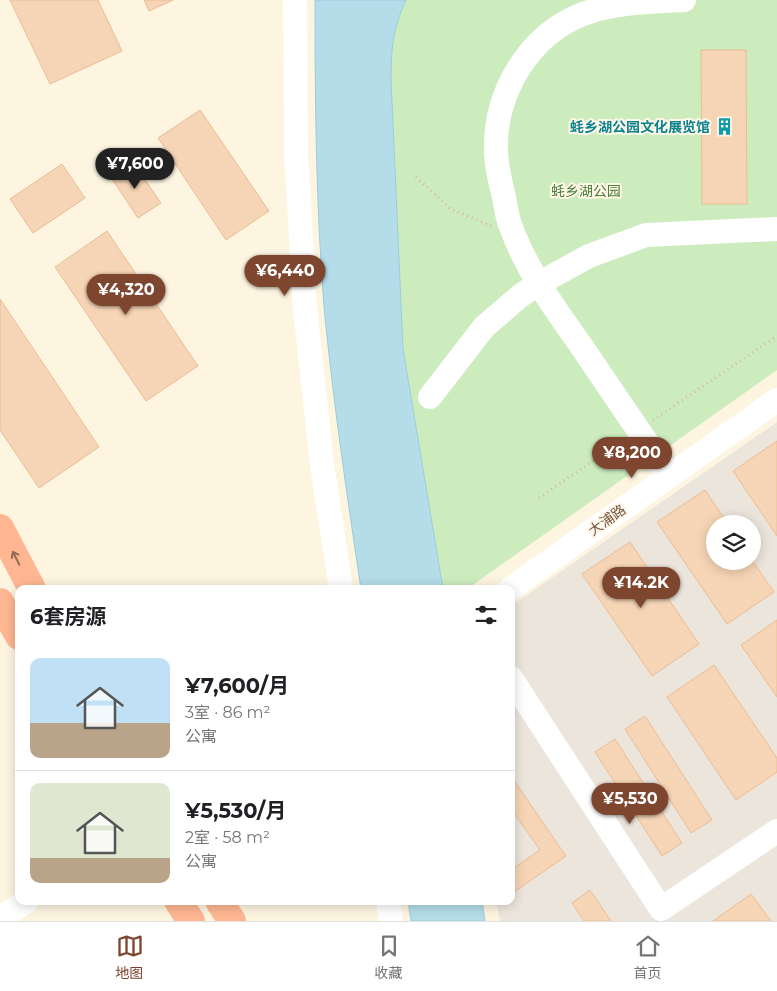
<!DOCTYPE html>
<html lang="zh">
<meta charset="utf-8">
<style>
body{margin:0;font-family:Montserrat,"Noto Sans SC",sans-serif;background:#f2f2f2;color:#202124;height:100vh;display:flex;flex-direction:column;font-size:19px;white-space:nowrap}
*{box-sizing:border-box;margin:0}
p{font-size:16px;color:#757577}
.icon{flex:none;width:28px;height:28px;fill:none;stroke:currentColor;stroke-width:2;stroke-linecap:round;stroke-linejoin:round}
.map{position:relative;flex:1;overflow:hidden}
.panel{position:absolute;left:15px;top:585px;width:500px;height:320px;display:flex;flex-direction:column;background:#fff;border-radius:10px;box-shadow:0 2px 12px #0003}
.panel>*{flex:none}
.buttons{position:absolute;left:706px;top:515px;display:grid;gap:10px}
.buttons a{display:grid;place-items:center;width:55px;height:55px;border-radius:50%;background:#fff;box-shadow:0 2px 12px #0003;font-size:25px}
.price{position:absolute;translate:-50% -42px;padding:0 11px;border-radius:18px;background:#7e462e;color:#fff;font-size:16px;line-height:32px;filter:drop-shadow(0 1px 2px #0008)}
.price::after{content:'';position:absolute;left:50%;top:30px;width:15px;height:11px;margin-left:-8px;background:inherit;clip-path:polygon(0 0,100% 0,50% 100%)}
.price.active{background:#222;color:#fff}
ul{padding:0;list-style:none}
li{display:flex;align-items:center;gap:15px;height:125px;padding:0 15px}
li+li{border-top:1px solid #e0e0e0}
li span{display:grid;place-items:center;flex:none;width:140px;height:100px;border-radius:10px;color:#555}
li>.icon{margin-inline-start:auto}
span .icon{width:60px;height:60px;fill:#fffc;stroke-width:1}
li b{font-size:21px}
h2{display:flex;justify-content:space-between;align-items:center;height:60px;padding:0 15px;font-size:21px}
.tab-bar{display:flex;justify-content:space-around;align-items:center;height:70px;border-top:1px solid #e0e0e0;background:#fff;font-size:14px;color:#757577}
.tab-bar a{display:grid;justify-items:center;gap:2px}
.tab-bar .active{color:#7e462e}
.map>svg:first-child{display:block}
.industrial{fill:#ece5dc;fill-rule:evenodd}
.green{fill:#cdecbe}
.water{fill:#b4dde9;stroke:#99ccdc}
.building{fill:#f6d5b6;stroke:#eabc95}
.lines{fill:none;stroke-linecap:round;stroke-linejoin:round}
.path{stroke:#dab899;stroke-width:3;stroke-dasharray:1 4;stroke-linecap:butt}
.minor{stroke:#fff;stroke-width:24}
.highway{stroke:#feb792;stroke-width:28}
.oneway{stroke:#926d55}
.labels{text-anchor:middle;stroke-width:4;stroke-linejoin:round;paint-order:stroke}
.culture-label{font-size:14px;font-weight:bold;fill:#0d838f;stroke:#fff8e9;text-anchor:end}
.park-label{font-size:14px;fill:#4b7e3c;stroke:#fff8e9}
.street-label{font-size:14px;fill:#775b46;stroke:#fff8e9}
</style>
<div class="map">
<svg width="777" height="921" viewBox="0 0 777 921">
<rect width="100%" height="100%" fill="#fef5e1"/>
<path class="industrial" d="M777 422V921H500L496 901H511V606ZM715 524H752V561H715Z"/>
<path class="green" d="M406 0H777V370L467 589H443L403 349 391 79C391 49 393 28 406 0Z"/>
<path class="water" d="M315 0H406C393 28 391 49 391 79L403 349 443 589H361C347 495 333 401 324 307 316 205 315 102 315 0Z
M408 901H482L485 921H411Z"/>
<path class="building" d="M10 0H98L122 51 50 84Z
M144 0H173L149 11Z
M701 50H746L747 204H702Z
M200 110 269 211 226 240 158 138Z
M132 161 161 203 138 218 110 176Z
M62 164 85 198 33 233 10 199Z
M107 231 198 366 146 401 55 267Z
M0 299 99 447 39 488 0 430Z
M777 441V536L733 471Z
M705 490 728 524H715V561L752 560 774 592 727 624 657 522Z
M630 542 699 644 652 676 582 574Z
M777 620V697L741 645Z
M714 665 777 758V772L736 800 667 697Z
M645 716 712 820 691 833 625 729Z
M615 739 682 843 662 856 595 752Z
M511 776 566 856 514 892 511 888V870L540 850 511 809Z
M590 890 611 921H584L572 903Z
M751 894 771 921H713Z"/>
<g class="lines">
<path class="path" d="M416 177 451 209 491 226
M653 420 777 336
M539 498 623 440"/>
<path class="minor" d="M295 0 296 151 305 308 322 465 341 589
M430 397 484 327 520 296 538 284 589 256 646 235 777 229
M670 476C640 433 611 390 582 347 555 309 527 271 511 227 507 218 506 207 504 197 500 181 496 165 496 149 495 92 529 35 583 14 615 2 650 2 684 0
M510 589 777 400
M511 678 661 909 777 831
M388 901 391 921
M0 918 27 901"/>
<path class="highway" d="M0 528 32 589
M0 602 19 636
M178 901 191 921
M219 901 232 921"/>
</g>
<defs><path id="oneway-shaft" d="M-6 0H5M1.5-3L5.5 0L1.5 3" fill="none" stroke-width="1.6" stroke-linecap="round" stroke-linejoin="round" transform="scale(1.25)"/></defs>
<use class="oneway" href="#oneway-shaft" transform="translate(16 558) rotate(-117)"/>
<defs>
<symbol id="building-bare" viewBox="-9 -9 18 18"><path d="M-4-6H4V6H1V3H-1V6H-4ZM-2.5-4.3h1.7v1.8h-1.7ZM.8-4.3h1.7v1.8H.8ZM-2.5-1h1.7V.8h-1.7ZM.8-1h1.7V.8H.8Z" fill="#0f9aa8" stroke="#fff8e9" stroke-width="2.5" paint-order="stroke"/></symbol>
</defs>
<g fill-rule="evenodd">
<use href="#building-bare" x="712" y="114" width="25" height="25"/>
</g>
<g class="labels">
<g class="culture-label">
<text x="710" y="132">蚝乡湖公园文化展览馆</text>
</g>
<g class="park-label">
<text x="586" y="196">蚝乡湖公园</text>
</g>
<g class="street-label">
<text transform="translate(607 520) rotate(-35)" y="5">大浦路</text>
</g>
</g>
</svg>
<div class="buttons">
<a><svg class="icon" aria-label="layers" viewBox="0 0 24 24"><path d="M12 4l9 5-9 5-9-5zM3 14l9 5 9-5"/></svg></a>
</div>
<b class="price active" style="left:135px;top:190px">¥7,600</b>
<b class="price" style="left:285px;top:297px">¥6,440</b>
<b class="price" style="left:126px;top:316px">¥4,320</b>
<b class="price" style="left:632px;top:479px">¥8,200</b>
<b class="price" style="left:641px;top:609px">¥14.2K</b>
<b class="price" style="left:630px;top:825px">¥5,530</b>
<section class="panel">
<h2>6套房源<svg class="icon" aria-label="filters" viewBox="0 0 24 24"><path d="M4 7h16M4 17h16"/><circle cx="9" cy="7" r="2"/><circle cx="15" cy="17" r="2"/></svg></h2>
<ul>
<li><span style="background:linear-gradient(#bfe0f5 65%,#b9a48a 0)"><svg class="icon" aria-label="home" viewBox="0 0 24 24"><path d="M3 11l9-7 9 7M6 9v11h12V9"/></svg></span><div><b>¥7,600/月</b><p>3室 · 86 m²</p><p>公寓</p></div></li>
<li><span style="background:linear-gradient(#dfe7d0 75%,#b9a48a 0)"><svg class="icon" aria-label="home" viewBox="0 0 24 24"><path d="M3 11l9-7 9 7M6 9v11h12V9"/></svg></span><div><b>¥5,530/月</b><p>2室 · 58 m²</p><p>公寓</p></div></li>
</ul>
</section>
</div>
<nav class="tab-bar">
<a class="active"><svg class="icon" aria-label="map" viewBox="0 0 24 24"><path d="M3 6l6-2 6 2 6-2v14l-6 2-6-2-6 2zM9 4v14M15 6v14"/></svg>地图</a>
<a><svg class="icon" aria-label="saved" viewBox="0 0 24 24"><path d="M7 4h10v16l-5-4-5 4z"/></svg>收藏</a>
<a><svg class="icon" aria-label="home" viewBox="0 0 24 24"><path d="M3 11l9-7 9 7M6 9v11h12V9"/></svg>首页</a>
</nav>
